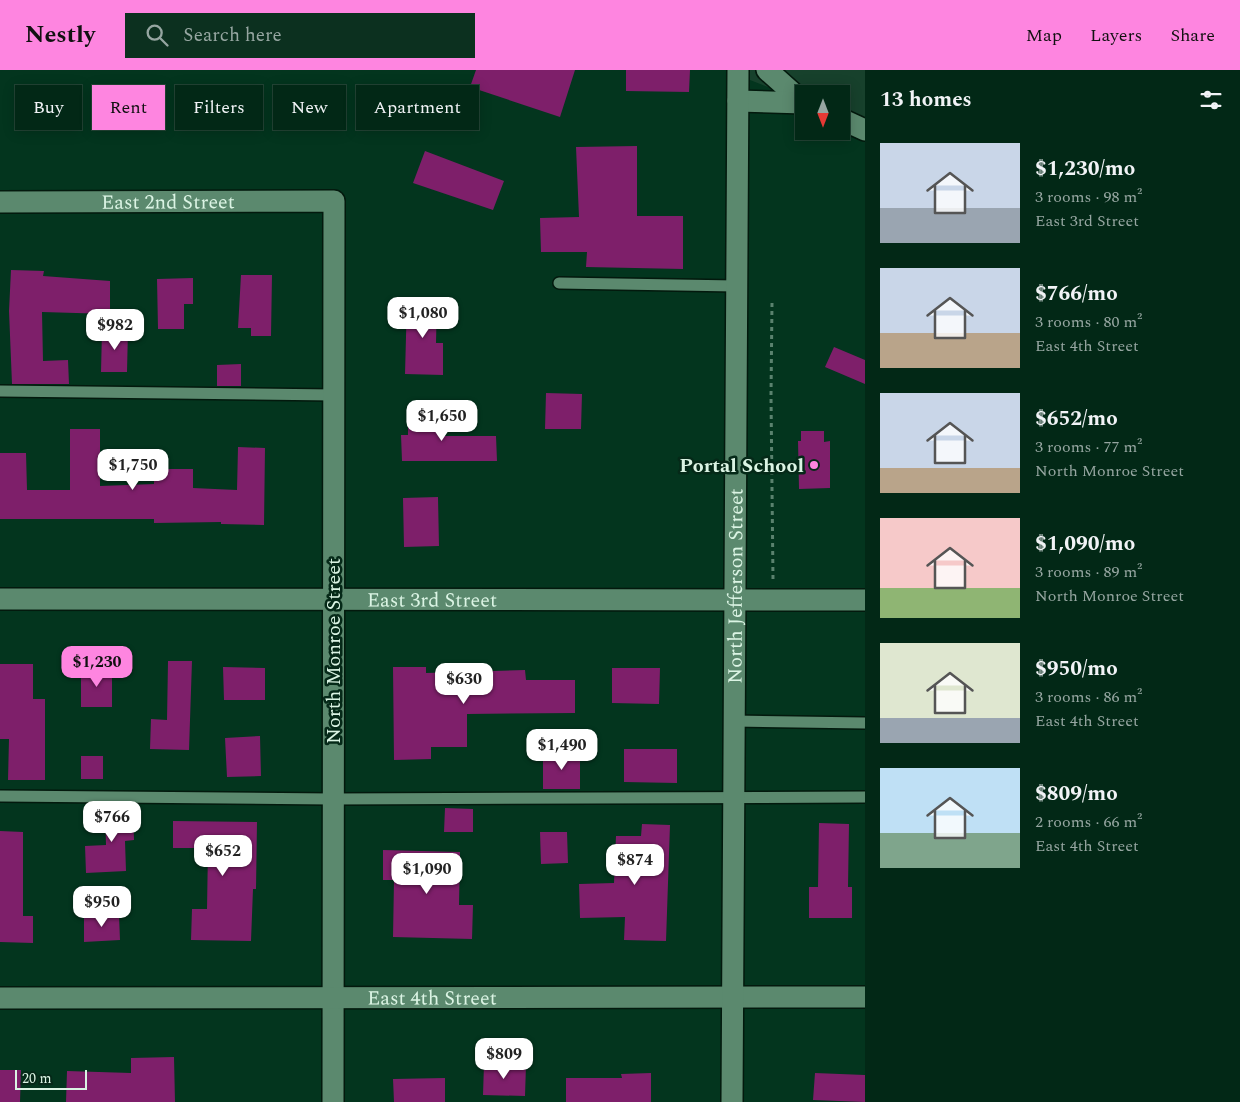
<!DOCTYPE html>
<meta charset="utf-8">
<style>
body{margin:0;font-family:Spectral,serif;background:#0c301f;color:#f1f3f6;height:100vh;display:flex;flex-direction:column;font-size:19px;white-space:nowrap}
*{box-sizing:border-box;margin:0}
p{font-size:16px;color:#96a6a1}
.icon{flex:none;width:28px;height:28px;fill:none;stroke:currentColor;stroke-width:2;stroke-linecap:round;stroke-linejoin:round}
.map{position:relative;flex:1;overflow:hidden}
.side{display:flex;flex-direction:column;background:#022816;width:375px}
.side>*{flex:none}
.hud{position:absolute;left:15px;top:15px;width:475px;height:45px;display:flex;gap:10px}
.needle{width:32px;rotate:180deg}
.tools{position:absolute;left:795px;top:15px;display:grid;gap:10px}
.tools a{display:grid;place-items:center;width:55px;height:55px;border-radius:0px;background:#022816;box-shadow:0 2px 12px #0003,0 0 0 1px #234435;font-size:25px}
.scale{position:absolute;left:15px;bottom:12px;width:72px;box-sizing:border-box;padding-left:5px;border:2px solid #dbf4e4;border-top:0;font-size:14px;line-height:18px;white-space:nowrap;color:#dbf4e4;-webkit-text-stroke:4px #052918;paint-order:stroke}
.price{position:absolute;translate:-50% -42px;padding:0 11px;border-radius:10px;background:#fff;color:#222;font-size:16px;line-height:32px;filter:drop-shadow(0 1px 2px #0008)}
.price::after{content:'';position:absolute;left:50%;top:30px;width:15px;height:11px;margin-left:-8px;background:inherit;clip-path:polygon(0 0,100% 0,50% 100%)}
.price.on{background:#fe85e0;color:#111}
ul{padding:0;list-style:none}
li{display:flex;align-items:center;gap:15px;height:125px;padding:0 15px}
li span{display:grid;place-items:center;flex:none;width:140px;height:100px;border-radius:0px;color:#555}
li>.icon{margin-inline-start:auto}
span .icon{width:60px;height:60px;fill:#fffc;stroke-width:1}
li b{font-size:21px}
h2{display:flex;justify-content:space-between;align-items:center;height:60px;padding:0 15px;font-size:21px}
.chip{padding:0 18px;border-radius:0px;background:#022816;box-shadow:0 2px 12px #0003,0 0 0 1px #234435;font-size:18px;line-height:45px}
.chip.on{background:#fe85e0;color:#111}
header{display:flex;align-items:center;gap:30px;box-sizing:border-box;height:70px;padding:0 25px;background:#fe85e0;color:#111}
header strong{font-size:24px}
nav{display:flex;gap:28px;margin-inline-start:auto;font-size:18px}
.search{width:350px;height:45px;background:#0c301f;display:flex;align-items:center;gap:12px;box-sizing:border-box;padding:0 18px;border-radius:0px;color:#96a6a1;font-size:19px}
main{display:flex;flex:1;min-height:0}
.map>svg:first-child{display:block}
.built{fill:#17412c}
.building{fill:#7e1f6a}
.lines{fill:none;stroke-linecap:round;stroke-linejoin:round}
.lane-casing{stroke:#03190d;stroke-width:14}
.street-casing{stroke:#03190d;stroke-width:24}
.path{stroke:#5a826e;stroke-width:3;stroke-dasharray:4 4;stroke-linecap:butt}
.lane{stroke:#5b896e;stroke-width:11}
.street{stroke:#5b896e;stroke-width:21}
.poi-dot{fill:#fe85e0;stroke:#052918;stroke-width:2}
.labels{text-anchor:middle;stroke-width:5;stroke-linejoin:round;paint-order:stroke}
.street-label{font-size:20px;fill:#dbf4e4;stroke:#052918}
.poi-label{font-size:20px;font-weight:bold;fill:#dbf4e4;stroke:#052918;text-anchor:end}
</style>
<header>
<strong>Nestly</strong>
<div class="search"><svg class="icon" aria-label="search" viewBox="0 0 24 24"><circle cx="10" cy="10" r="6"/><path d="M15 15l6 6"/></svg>Search here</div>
<nav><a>Map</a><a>Layers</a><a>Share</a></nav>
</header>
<main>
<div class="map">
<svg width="865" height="1032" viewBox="0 0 865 1032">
<rect width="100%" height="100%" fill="#03351e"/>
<path class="built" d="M749 0H865V54L841 45V24H804V31L750 10Z"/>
<path class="building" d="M476 0H575L560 47 470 17Z
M626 0H690L689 22 626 21Z
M637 76V146H683V199L586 197 587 182H541L540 148 579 147 576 77Z
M425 81 504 111 493 140 413 113Z
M11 200 44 201 43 206 110 211V244L42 242 43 291 68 290 69 314H12L9 241Z
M241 205H272L271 266H251V258H238Z
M193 208V234H184V259H158L157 209Z
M407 229 437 230 436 273H443V305L405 304Z
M102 260H128L127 302H101Z
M834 277 865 290V314L825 297Z
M241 294V316H217V295Z
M546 323 582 324 581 359H545Z
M408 340H442V366H496L497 391H402L401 365H408Z
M70 359H100V416L154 414V399H193V418L237 420 238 377 265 378 264 455 221 454V452L154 453V449H0V383H26L27 420H70Z
M801 361H824V372L830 371V418L799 419 798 371H801Z
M438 427 439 476 404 477 403 428Z
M168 591H192L189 680 150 679 151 649 167 650Z
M0 594H33V629H45V710H8L9 669H0Z
M86 597H112V637H81V608H86Z
M223 597 265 598V630H224Z
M393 597H426V603L525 600 526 610H575V643L467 644V677H431V689L394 690Z
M612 598H660L659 634 612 633Z
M260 666 261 706 227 707 225 668Z
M624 679H677V713L624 712Z
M543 684H580V719H543Z
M81 686H103V709H81Z
M445 738 473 739V762H444Z
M105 739H133L134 770 125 771 126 801 86 803 85 776 106 775Z
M173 751 257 752 256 819H253L251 871 191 870 192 839H207L208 778H173Z
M819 753 849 754 848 817H852V848H809V817H818Z
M642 754 670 755 666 871 624 870 625 847 580 848 579 814 614 813 616 766H641Z
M0 761 23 762V846H33V873L0 872Z
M540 762H567L568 793 541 794Z
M383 780 460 782 459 835H473L472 869 393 867 394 810H383Z
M119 845 120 870 84 872V846Z
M174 987 175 1032H66L67 1001 131 1003V988Z
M484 994 526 995 525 1026 483 1025Z
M0 1000H21L20 1032H0Z
M651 1003V1032H566V1008H622L621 1004Z
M815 1003 865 1005V1032L813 1030Z
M445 1008V1032H394L393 1009Z"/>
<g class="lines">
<defs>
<path id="lane" d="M559 213 736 216
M0 321 334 325
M733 651 865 653
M0 726 332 729 865 727"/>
<g id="street">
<path d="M767 0 804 33"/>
<path d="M738 31 804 33"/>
<path d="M841 49 865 60"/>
<path id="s1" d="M0 132 334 131 333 1032"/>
<path id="s2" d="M0 529 865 530"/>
<path id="s3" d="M0 928 865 927"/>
<path id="s4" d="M732 1032 738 0"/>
</g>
</defs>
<use href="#lane" class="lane-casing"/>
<use href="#street" class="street-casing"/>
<path class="path" d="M772 233 771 326 773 509"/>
<use href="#lane" class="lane"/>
<use href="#street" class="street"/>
</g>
<circle class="poi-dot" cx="814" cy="395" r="5"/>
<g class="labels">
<g class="street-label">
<text dy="7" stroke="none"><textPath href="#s1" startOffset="168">East 2nd Street</textPath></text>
<text dy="7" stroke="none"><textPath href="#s4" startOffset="516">North Jefferson Street</textPath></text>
<text dy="7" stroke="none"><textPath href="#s2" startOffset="432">East 3rd Street</textPath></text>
<text transform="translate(333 581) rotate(-90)" y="7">North Monroe Street</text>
<text dy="7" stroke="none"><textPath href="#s3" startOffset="432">East 4th Street</textPath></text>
</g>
<g class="poi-label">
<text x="804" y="402">Portal School</text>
</g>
</g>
</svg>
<div class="tools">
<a><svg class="needle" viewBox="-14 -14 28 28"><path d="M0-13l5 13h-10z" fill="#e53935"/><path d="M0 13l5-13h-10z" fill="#96a6a1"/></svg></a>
</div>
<div class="scale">20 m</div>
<b class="price" style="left:423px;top:269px">$1,080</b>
<b class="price" style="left:115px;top:281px">$982</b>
<b class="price" style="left:442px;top:372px">$1,650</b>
<b class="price" style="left:133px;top:421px">$1,750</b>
<b class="price on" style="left:97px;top:618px">$1,230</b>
<b class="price" style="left:464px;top:635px">$630</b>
<b class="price" style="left:562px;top:701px">$1,490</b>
<b class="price" style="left:112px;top:773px">$766</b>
<b class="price" style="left:223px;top:807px">$652</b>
<b class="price" style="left:635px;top:816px">$874</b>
<b class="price" style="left:427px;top:825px">$1,090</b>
<b class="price" style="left:102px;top:858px">$950</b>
<b class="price" style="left:504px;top:1010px">$809</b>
<div class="hud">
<a class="chip">Buy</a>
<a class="chip on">Rent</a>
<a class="chip">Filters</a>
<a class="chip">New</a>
<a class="chip">Apartment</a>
</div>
</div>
<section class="side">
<h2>13 homes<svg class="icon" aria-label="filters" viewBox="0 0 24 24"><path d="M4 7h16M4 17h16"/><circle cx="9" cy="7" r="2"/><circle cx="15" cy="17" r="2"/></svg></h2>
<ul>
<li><span style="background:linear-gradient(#c9d6e8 65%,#9aa5b1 0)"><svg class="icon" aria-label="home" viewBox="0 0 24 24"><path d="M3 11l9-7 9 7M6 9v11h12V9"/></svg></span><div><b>$1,230/mo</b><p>3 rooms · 98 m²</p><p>East 3rd Street</p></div></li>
<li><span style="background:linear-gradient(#c9d6e8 65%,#b9a48a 0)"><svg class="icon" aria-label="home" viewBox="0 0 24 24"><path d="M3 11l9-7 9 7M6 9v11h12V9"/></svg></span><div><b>$766/mo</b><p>3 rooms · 80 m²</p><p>East 4th Street</p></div></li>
<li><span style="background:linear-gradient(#c9d6e8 75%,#b9a48a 0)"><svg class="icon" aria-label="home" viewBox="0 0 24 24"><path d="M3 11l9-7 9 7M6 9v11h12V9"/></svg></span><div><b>$652/mo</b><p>3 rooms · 77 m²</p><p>North Monroe Street</p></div></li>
<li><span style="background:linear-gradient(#f6c9c9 70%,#8fb573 0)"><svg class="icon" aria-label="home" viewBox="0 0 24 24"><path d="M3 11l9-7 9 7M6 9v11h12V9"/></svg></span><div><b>$1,090/mo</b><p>3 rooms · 89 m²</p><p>North Monroe Street</p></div></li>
<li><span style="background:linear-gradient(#dfe7d0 75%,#9aa5b1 0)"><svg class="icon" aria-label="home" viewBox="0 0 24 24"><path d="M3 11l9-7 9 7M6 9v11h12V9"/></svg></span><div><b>$950/mo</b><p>3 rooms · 86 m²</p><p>East 4th Street</p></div></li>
<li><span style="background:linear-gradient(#bfe0f5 65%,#7fa58c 0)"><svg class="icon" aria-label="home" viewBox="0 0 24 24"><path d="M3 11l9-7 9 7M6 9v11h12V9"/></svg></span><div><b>$809/mo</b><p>2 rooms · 66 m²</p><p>East 4th Street</p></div></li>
</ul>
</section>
</main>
